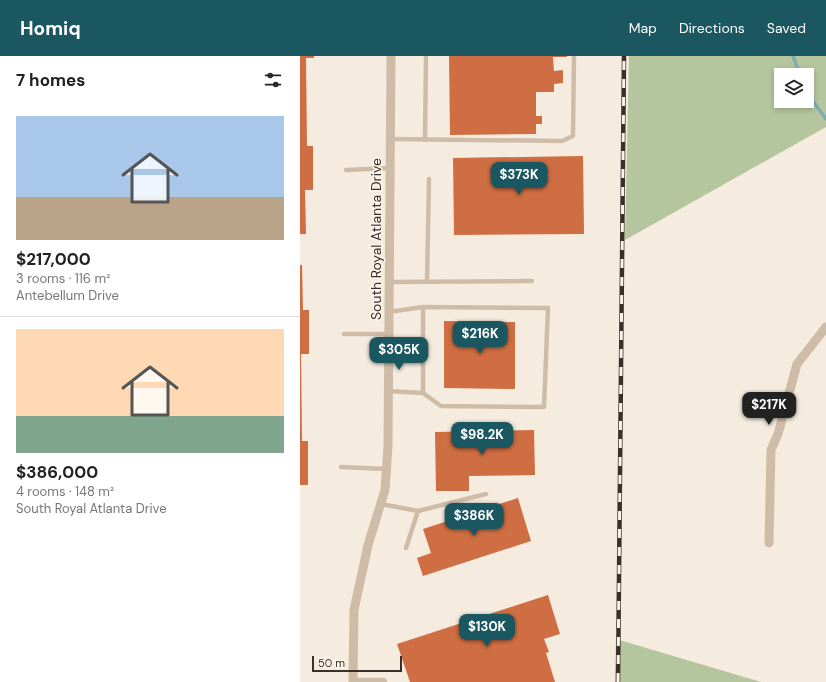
<!DOCTYPE html>
<meta charset="utf-8">
<style>
body{margin:0;font-family:"DM Sans",sans-serif;background:#f2f2f2;color:#222;height:100vh;display:flex;flex-direction:column;font-size:15px;white-space:nowrap}
*{box-sizing:border-box;margin:0}
p{font-size:13px;color:#767676}
.icon{flex:none;width:22px;height:22px;fill:none;stroke:currentColor;stroke-width:2;stroke-linecap:round;stroke-linejoin:round}
.map{position:relative;flex:1;overflow:hidden}
.details{display:flex;flex-direction:column;background:#fff;width:300px}
.details>*{flex:none}
.buttons{position:absolute;left:474px;top:12px;display:grid;gap:8px}
.buttons a{display:grid;place-items:center;width:40px;height:40px;border-radius:0px;background:#fff;box-shadow:0 2px 6px #0003;font-size:20px}
.scale{position:absolute;left:12px;bottom:10px;width:90px;box-sizing:border-box;padding-left:4px;border:2px solid #3b3029;border-top:0;font-size:11px;line-height:14px;white-space:nowrap;color:#3b3029;-webkit-text-stroke:3px #fcf5ec;paint-order:stroke}
.price{position:absolute;translate:-50% -34px;padding:0 9px;border-radius:8px;background:#1b5760;color:#fff;font-size:13px;line-height:26px;filter:drop-shadow(0 1px 2px #0008)}
.price::after{content:'';position:absolute;left:50%;top:24px;width:12px;height:9px;margin-left:-6px;background:inherit;clip-path:polygon(0 0,100% 0,50% 100%)}
.price.selected{background:#222;color:#fff}
ul{padding:0;list-style:none}
li{display:grid;align-content:center;gap:8px;height:212px;padding:0 16px}
li+li{border-top:1px solid #e0e0e0}
li span{display:grid;place-items:center;height:124px;border-radius:0px;color:#555}
li>.icon{margin-inline-start:auto}
span .icon{width:72px;height:72px;fill:#fffc;stroke-width:1}
li b{font-size:17px}
h2{display:flex;justify-content:space-between;align-items:center;height:48px;padding:0 16px;font-size:17px}
header{display:flex;align-items:center;gap:24px;box-sizing:border-box;height:56px;padding:0 20px;background:#1b5760;color:#fff}
header strong{font-size:19px}
nav{display:flex;gap:22px;margin-inline-start:auto;font-size:14px}
main{display:flex;flex:1;min-height:0}
.map>svg:first-child{display:block}
.green{fill:#b5c59d;fill-rule:evenodd}
.lines{fill:none;stroke-linecap:round;stroke-linejoin:round}
.stream{stroke:#7baeb4;stroke-width:3.5}
.building{fill:#cf6e42}
.service{stroke:#cebca9;stroke-width:4.5}
.minor{stroke:#cebca9;stroke-width:9}
.rail-casing{stroke:#3b3029;stroke-width:4.5}
.rail{stroke:#fcf5ec;stroke-width:3;stroke-dasharray:9;stroke-linecap:butt}
.labels{text-anchor:middle;stroke-width:3;stroke-linejoin:round;paint-order:stroke}
.street-label{font-size:14px;fill:#3b3029;stroke:#fcf5ec}
</style>
<header>
<strong>Homiq</strong>
<nav><a>Map</a><a>Directions</a><a>Saved</a></nav>
</header>
<main>
<section class="details">
<h2>7 homes<svg class="icon" aria-label="filters" viewBox="0 0 24 24"><path d="M4 7h16M4 17h16"/><circle cx="9" cy="7" r="2"/><circle cx="15" cy="17" r="2"/></svg></h2>
<ul>
<li><span style="background:linear-gradient(#a9c7e8 65%,#b9a48a 0)"><svg class="icon" aria-label="home" viewBox="0 0 24 24"><path d="M3 11l9-7 9 7M6 9v11h12V9"/></svg></span><div><b>$217,000</b><p>3 rooms · 116 m²</p><p>Antebellum Drive</p></div></li>
<li><span style="background:linear-gradient(#ffd9b3 70%,#7fa58c 0)"><svg class="icon" aria-label="home" viewBox="0 0 24 24"><path d="M3 11l9-7 9 7M6 9v11h12V9"/></svg></span><div><b>$386,000</b><p>4 rooms · 148 m²</p><p>South Royal Atlanta Drive</p></div></li>
</ul>
</section>
<div class="map">
<svg width="526" height="626" viewBox="0 0 526 626">
<rect width="100%" height="100%" fill="#f5ecdf"/>
<path class="green" d="M329 0H526V71L325 184ZM481 19H507V45H481Z
M316 583 461 626H315Z"/>
<g class="lines">
<path class="stream" d="M493 0 500 19
M507 37 526 63"/>
</g>
<path class="building" d="M0 0H14V2H6L7 90H13V134H5L6 178H0Z
M149 0H267V1H253L254 15 263 14V27L254 28V36H236V60H242V68H236V78L150 79Z
M283 100 284 178 154 179 153 102Z
M0 209H2L3 254H9V298H1L2 385H8V429H0Z
M144 265 215 266V333L144 332Z
M234 374 235 419 169 420V435H136L135 376Z
M218 442 231 485 123 520 117 502 131 497 123 473Z
M248 539 260 578 244 583 249 596 246 597 255 626H110L97 588Z"/>
<g class="lines">
<path class="service" d="M91 83 262 85 273 80 274 0
M125 84 126 0
M46 114 90 112
M89 226 232 225
M127 226 129 123
M123 251V337
M44 278H89
M88 335 123 337 141 350 244 351 248 252 123 251 89 256
M41 411 86 413
M81 448 118 455 186 438
M106 492 118 455
M53 624H84L85 626"/>
<path class="minor" d="M469 487 471 394 478 378 497 308 526 271
M53 626 54 554 68 489 85 434 88 391 91 0"/>
<defs>
<path id="rail" d="M318 626 324 0"/>
</defs>
<use href="#rail" class="rail-casing"/>
<use href="#rail" class="rail"/>
</g>
<g class="labels">
<g class="street-label">
<text transform="translate(76 183) rotate(-90)" y="5">South Royal Atlanta Drive</text>
</g>
</g>
</svg>
<div class="buttons">
<a><svg class="icon" aria-label="layers" viewBox="0 0 24 24"><path d="M12 4l9 5-9 5-9-5zM3 14l9 5 9-5"/></svg></a>
</div>
<div class="scale">50 m</div>
<b class="price" style="left:219px;top:140px">$373K</b>
<b class="price" style="left:180px;top:299px">$216K</b>
<b class="price" style="left:99px;top:315px">$305K</b>
<b class="price selected" style="left:469px;top:370px">$217K</b>
<b class="price" style="left:182px;top:400px">$98.2K</b>
<b class="price" style="left:174px;top:481px">$386K</b>
<b class="price" style="left:187px;top:592px">$130K</b>
</div>
</main>
